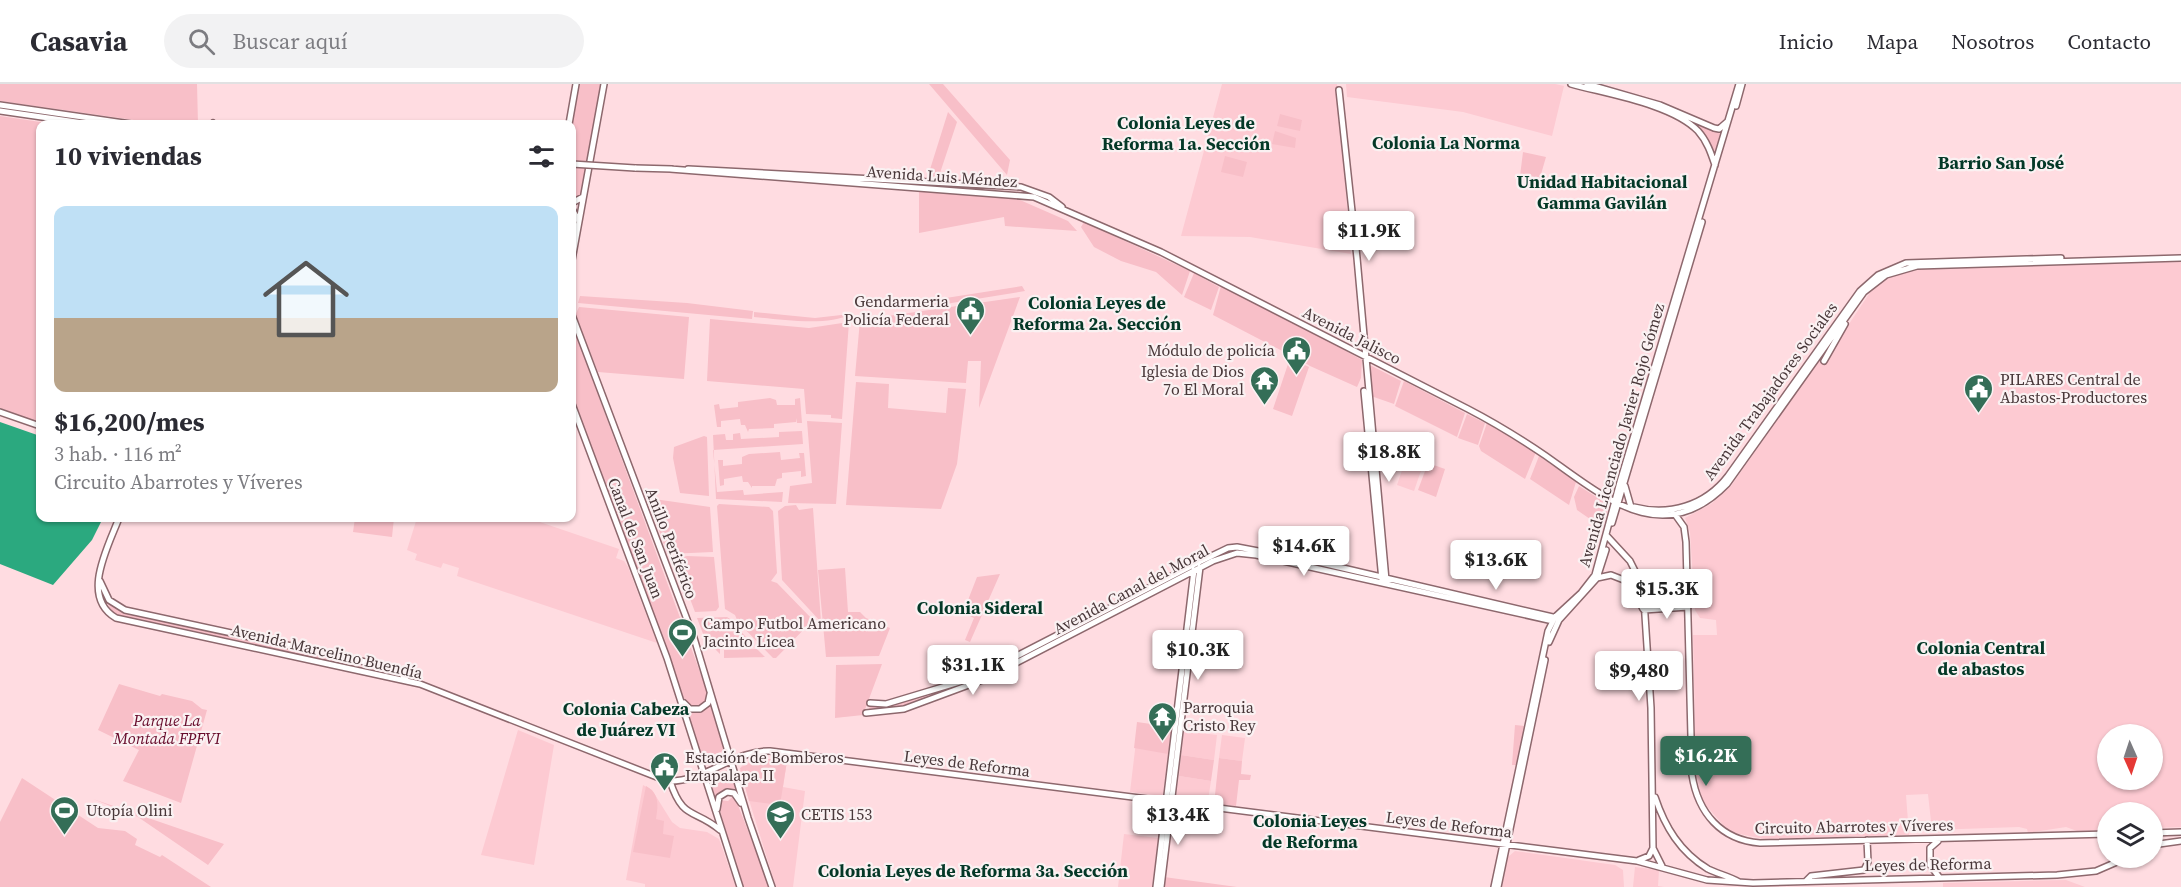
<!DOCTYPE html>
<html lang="es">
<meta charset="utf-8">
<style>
body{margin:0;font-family:"Source Serif 4",serif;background:#f2f2f3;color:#2b2b33;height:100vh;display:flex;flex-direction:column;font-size:22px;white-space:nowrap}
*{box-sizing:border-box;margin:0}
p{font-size:20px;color:#7c7c81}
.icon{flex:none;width:33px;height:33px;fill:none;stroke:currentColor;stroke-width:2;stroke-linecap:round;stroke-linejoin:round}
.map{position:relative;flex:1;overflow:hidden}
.panel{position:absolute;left:36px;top:36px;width:540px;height:402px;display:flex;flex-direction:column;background:#fff;border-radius:12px;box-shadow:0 2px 4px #0004}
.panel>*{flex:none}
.needle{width:39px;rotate:177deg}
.tools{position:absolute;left:2097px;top:640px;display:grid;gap:12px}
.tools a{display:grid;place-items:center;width:66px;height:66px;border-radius:50%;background:#fff;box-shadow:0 2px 4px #0004;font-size:30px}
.price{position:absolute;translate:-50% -51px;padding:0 14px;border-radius:6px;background:#fff;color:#222;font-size:20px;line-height:39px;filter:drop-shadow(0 2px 3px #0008)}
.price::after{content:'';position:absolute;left:50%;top:36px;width:18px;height:14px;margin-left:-9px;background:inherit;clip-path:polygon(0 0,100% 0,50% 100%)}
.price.selected{background:#346e57;color:#fff}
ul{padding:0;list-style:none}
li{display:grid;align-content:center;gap:12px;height:318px;padding:0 18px}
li+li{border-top:2px solid #e1e1e2}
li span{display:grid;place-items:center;height:186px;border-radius:12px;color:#555}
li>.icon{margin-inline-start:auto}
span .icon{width:108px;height:108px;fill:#fffc;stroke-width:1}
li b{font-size:26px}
h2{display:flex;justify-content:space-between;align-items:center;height:72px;padding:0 18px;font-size:26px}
header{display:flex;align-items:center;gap:36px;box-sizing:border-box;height:84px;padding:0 30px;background:#fff;border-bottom:2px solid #e1e1e2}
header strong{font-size:28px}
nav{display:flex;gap:33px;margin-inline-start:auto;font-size:21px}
.search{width:420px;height:54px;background:#f2f2f3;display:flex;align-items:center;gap:15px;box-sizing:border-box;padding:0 21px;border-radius:33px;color:#7c7c81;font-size:22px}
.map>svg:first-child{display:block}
.built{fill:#fdcad2;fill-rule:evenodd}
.green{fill:#f8bfc8}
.water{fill:#2ba97f}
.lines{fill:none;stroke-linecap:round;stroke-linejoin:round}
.major-casing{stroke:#8d686d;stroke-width:8}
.major{stroke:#fff;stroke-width:5}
.major-bridge-casing{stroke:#8d686d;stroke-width:8;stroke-linecap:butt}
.major-bridge{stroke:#fff;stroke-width:5}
.labels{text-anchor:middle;stroke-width:4.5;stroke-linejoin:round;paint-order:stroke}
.street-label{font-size:16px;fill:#483739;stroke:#faf1f2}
.poi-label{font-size:16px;fill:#483739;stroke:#faf1f2;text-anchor:start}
.park-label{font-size:16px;font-style:italic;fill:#650929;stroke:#faf1f2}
.neighbourhood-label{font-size:18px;font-weight:bold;fill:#043827;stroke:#faf1f2}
</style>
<header>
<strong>Casavia</strong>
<div class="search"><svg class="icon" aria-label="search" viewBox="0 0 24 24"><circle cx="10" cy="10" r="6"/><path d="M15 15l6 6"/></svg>Buscar aquí</div>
<nav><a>Inicio</a><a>Mapa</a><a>Nosotros</a><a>Contacto</a></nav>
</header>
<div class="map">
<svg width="2181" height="803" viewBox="0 0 2181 803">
<rect width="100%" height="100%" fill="#ffdce1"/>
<path class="built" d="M1222 0H1337L1351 170 1250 153 1181 152Z
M1346 0H1555L1564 2 1552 52 1463 28 1347 13Z
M2181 178V743L2153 744 2152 729H2108L2107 746 2077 747 2066 743 2028 749 2027 745 2019 743 1932 746 1928 710 1906 711 1909 751 1764 755 1735 749 1724 742 1703 718 1696 692 1693 551H1717L1716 536 1700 534 1695 526 1690 448 1685 434 1711 420 1731 402 1839 247 1843 249 1871 207 1893 191 1921 185ZM2108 651H2152V696H2108Z
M1407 372 1424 378 1414 407 1397 401Z
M417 434H528L619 465 616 474 624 477 628 483 657 559 457 492 459 484 443 479 441 484 415 476 417 470 407 466Z
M1138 641 1171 645 1163 712 1130 708Z
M518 646 554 661 534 781 481 771Z
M1184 647 1217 651 1214 676 1181 671Z
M1222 651 1245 654 1242 677 1219 674Z
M759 674 787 677 783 703 805 707 793 803H776L740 687 742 681Z
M1179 692 1211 697 1208 716 1176 712Z
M643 701 652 706 672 738 680 744 707 748 719 755 736 803H645V800L626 796Z
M1124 750 1158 754 1152 803H1118Z
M1515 767 1615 781 1623 786 1624 803H1502L1508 773Z
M1635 783 1659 786 1658 802 1664 803H1633Z
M2066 796 2085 803H1943V799Z"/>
<path class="green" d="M0 0H197L198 40H162L0 17Z
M578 0H602L581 113 572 118V41Z
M929 0H943L1010 76 1007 91Z
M948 28 957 38 940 89 941 95H927Z
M1280 30 1302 36 1300 47 1277 42Z
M0 32 54 40H40V339L0 324Z
M1688 36 1723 46 1715 73 1688 37Z
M1275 47 1296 54 1295 64 1272 60Z
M1523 68 1546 73 1539 97V93L1520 92Z
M1225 72 1247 78 1243 93 1221 88Z
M919 107 1013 113 1068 137 1077 147 1005 142 1004 133 919 149Z
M1084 138 1190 187 1182 211 1156 188 1121 177 1094 163 1081 143Z
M1194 189 1219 203 1211 226 1184 213Z
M1022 202 1025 207 933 222V216Z
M1221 202 1257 217 1362 276 1361 294 1357 303 1310 282 1292 271 1300 250 1290 271 1213 231Z
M580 212 687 219 753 227 752 235 578 219Z
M1020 213 979 324 981 277H968L966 299 855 292 860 236Z
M579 223 689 233 684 295 598 288 575 232Z
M754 228 815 234 850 230C829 243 778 235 754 233Z
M710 235 809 244 849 238 842 335 831 334V331L806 330 804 305 707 297Z
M572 240 707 607V617L700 624 690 623 684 615 572 315Z
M1290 274 1309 283 1292 332 1273 325Z
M1368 280 1401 297 1394 320 1371 312Z
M1404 297 1465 329 1457 353 1395 322Z
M856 298 889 300 888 324 946 329 948 304 966 305 957 380 941 425 846 421Z
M770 314 776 316 777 321H795V315L800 314 802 339H797L796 334V338L774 340V344L749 345 748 348 745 341H741L740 335 721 337V343H717L714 321 719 320 720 325 738 323V318Z
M1467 330 1485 339 1478 361 1458 354Z
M807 337 842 339 836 420 788 419 790 402 812 399Z
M1487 339 1536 368 1525 395 1481 367 1479 362Z
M802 347 803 360 713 366 717 408 743 406 744 411 783 408 782 418 716 415 713 351 725 350 726 356H733V350L740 349 741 355 779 353V348Z
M704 352 707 353 709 412 680 409 673 374 674 363Z
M780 368 781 376 800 374 799 369H804L806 392 801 393V387L782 389V394L777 395 775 402H752V404L748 398H743L742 392 724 395V401L720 402 718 376H723V382L742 380V373L749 370Z
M1539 372 1576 398 1569 421 1530 395Z
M1428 379 1445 385 1436 413 1418 406Z
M1579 402 1609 421 1603 444 1577 426 1574 413Z
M654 415 710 423 713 468 667 470 651 422Z
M719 420 769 423 773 427 777 489 771 497 777 499 813 536 776 574H773L738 538 735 531 725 525 717 422Z
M796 421 799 426 813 424 821 538 782 496 778 427 785 422Z
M355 434H394L392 453 353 448Z
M687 472 714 473 719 523 716 527 695 528 675 475Z
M845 484 848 528H860L866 534 890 544 879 572 826 573 818 486Z
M1000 490 970 558 965 556 974 534 963 529 977 493Z
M105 516 117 525 333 572 332 578 121 533 114 530Z
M727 533 730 535 753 561H724L720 564V570L705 555 697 534Z
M757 565 765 573 724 574V566Z
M882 580 863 631 835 634 836 581Z
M119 600 160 612 162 610 192 617 202 625 207 626 181 719 123 697 139 666 98 646Z
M934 607 936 611 903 624 867 628 871 621Z
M712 616 726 666 702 675 686 624C697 631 705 627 712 616Z
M1137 638 1172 643 1168 670 1134 664Z
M1515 641 1525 642 1517 681H1512Z
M1181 671 1214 676 1211 697 1179 692Z
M759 674 787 677 780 721 749 717 740 684Z
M1219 674 1242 677 1241 690 1251 691 1250 696H1239L1236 722 1214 720Z
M730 685 738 709 726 706 716 715 709 693Z
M22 694 98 744 125 747 137 755 135 761 160 773 162 771 211 803H0V738Z
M646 702C660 710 658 721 656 735L664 737 663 750 674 752 670 774 633 768Z
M734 711 770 803H742L719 723 720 716 728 717Z
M93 715 224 760 208 781 138 733Z
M1164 793 1237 803H1163Z"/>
<path class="water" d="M0 338 40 352V434H103L92 456 53 501 0 480Z"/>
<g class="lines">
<defs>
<path id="major" d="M1571 0C1607 10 1672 20 1698 47 1707 57 1711 69 1715 81
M1587 0 1660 21 1714 44 1719 45 1727 38
M1339 6 1357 174 1386 496
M0 21 131 40
M1736 22 1742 0
M0 27 90 40
M212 40 213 39
M569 40 576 0
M635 84 672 85
M670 85 1034 113 1161 168 1468 325C1495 339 1521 355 1546 372 1604 413 1663 466 1727 400L1864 208 1886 191 1917 182 2181 174
M688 85 1021 103 1049 113 1062 123
M572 119 583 113
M572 125 578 136
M572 176 604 0
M572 231 694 554 748 734 772 803
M1824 277 1845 240
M1364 307 1382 496
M572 320 667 574 740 803
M0 328 40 342
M1625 402 1631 423
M1634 423C1669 432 1705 422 1728 392L1860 207 1878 191 1906 179 2061 174
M1674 429 1684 443 1686 458 1692 691C1698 729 1721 756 1760 759L2108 750
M119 434C108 463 80 513 116 534L420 600 667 697C704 699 734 666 770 667L1637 777 1707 796 1753 799 2057 791 2096 787 2126 774
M1612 439 1702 138
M1606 451 1630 477 1639 495 1644 516 1651 624 1653 764 1662 782
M1597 494 1611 491 1629 498 1643 525
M100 497 109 516 125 526 398 585 407 597
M1644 526 1688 523
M1549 558 1559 536 1597 494 1606 466
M684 619 690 625H700L708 619 710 610
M870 619 886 620 976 593 1199 478 1228 464 1237 463 1313 477 1557 534
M866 629 904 625 985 595 1213 477 1237 469 1256 471 1553 537
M670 697C683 737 694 724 720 746
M1655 713C1665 743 1680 768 1708 785 1718 790 1729 792 1739 798
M717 725 719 713 727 708 734 709 741 719
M2152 749 2181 748
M1938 757 1930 764V781L1939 793
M2152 761 2181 757
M1639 776 1649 772 1653 764
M1806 797 1811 792 1864 786 1868 778 1867 756
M1156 803 1194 486
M1161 803 1200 483
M1494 803 1548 547 1555 533 1581 509 1595 491 1620 398 1739 0
M1498 803 1545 576"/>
</defs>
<use href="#major" class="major-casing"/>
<use href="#major" class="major"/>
<defs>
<path id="major-bridge" d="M572 80 635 84"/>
</defs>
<use href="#major-bridge" class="major-bridge-casing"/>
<use href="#major-bridge" class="major-bridge"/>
</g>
<defs>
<symbol id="civic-pin" viewBox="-11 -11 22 30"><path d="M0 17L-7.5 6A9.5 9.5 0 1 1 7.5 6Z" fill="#346e57" stroke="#faf1f2"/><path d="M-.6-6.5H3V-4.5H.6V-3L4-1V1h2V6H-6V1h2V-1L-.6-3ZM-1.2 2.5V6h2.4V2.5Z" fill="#fff"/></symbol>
<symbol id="temple-pin" viewBox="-11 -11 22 30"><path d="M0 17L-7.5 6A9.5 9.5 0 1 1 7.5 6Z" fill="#346e57" stroke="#faf1f2"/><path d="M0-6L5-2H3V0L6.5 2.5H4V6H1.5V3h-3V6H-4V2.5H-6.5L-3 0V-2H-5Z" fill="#fff"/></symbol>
<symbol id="stadium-pin" viewBox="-11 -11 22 30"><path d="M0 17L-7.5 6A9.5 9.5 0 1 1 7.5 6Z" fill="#346e57" stroke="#faf1f2"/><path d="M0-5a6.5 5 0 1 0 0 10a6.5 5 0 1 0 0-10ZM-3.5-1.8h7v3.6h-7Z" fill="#fff"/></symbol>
<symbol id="university-pin" viewBox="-11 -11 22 30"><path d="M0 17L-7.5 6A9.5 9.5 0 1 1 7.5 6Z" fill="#346e57" stroke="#faf1f2"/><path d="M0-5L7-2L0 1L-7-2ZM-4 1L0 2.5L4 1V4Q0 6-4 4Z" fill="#fff"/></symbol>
</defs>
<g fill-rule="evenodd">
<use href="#civic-pin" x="954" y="210" width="33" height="45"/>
<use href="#civic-pin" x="1280" y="250" width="33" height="45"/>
<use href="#temple-pin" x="1248" y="280" width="33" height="45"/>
<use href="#civic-pin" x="1962" y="288" width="33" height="45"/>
<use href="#stadium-pin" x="666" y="532" width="33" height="45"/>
<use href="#temple-pin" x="1146" y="616" width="33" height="45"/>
<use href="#civic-pin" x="648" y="666" width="33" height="45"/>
<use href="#stadium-pin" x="48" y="710" width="33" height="45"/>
<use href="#university-pin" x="764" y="714" width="33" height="45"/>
</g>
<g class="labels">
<g class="street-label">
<text transform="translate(942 92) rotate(4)" y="6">Avenida Luis Méndez</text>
<text transform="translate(1352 251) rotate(27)" y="6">Avenida Jalisco</text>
<text transform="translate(1770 307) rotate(-54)" y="6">Avenida Trabajadores Sociales</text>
<text transform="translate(1621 351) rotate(-74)" y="6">Avenida Licenciado Javier Rojo Gómez</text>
<text transform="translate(636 454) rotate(69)" y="6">Canal de San Juan</text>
<text transform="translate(672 459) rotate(69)" y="6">Anillo Periférico</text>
<text transform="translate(1131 505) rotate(-28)" y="6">Avenida Canal del Moral</text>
<text transform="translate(327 567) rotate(13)" y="6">Avenida Marcelino Buendía</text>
<text transform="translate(967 679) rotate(7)" y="6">Leyes de Reforma</text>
<text transform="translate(1449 740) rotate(7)" y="6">Leyes de Reforma</text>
<text transform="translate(1854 742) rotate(-1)" y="6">Circuito Abarrotes y Víveres</text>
<text transform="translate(1928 780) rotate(-1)" y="6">Leyes de Reforma</text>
</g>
<g class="poi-label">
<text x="949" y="223" text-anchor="end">Gendarmeria<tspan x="949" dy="18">Policía Federal</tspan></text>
<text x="1275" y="272" text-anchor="end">Módulo de policía</text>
<text x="1244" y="293" text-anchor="end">Iglesia de Dios<tspan x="1244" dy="18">7o El Moral</tspan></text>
<text x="2000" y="301">PILARES Central de<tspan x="2000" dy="18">Abastos-Productores</tspan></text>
<text x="703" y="545">Campo Futbol Americano<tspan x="703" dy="18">Jacinto Licea</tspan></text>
<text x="1183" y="629">Parroquia<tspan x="1183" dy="18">Cristo Rey</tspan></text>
<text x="685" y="679">Estación de Bomberos<tspan x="685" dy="18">Iztapalapa II</tspan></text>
<text x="86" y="732">Utopía Olini</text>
<text x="801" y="736">CETIS 153</text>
</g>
<g class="park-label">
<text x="167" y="642">Parque La<tspan x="167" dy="18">Montada FPFVI</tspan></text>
</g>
<g class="neighbourhood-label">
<text x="1186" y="45">Colonia Leyes de<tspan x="1186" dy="21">Reforma 1a. Sección</tspan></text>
<text x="1446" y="65">Colonia La Norma</text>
<text x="2001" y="85">Barrio San José</text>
<text x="1602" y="104">Unidad Habitacional<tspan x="1602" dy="21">Gamma Gavilán</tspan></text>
<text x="1097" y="225">Colonia Leyes de<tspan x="1097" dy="21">Reforma 2a. Sección</tspan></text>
<text x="980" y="530">Colonia Sideral</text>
<text x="1981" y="570">Colonia Central<tspan x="1981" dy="21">de abastos</tspan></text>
<text x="626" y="631">Colonia Cabeza<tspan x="626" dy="21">de Juárez VI</tspan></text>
<text x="1310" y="743">Colonia Leyes<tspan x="1310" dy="21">de Reforma</tspan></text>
<text x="973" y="793">Colonia Leyes de Reforma 3a. Sección</text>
</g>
</g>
</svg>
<div class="tools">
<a><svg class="needle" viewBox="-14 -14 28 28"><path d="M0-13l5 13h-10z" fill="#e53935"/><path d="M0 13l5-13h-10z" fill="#7c7c81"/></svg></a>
<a><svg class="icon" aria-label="layers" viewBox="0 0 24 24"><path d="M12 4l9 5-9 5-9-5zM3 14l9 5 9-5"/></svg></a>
</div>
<b class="price" style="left:1369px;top:178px">$11.9K</b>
<b class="price" style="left:1389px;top:399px">$18.8K</b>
<b class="price" style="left:1304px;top:493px">$14.6K</b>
<b class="price" style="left:1496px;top:507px">$13.6K</b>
<b class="price" style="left:1667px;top:536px">$15.3K</b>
<b class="price" style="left:1198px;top:597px">$10.3K</b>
<b class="price" style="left:973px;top:612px">$31.1K</b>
<b class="price" style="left:1639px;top:618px">$9,480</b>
<b class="price selected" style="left:1706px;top:703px">$16.2K</b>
<b class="price" style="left:1178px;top:762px">$13.4K</b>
<section class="panel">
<h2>10 viviendas<svg class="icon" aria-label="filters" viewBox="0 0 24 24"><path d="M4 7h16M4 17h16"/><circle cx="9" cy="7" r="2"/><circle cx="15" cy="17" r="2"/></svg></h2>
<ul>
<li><span style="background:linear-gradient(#bfe0f5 60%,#b9a48a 0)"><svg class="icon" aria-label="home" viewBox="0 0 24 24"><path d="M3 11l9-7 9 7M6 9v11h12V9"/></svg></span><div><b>$16,200/mes</b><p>3 hab. · 116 m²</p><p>Circuito Abarrotes y Víveres</p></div></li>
</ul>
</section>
</div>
